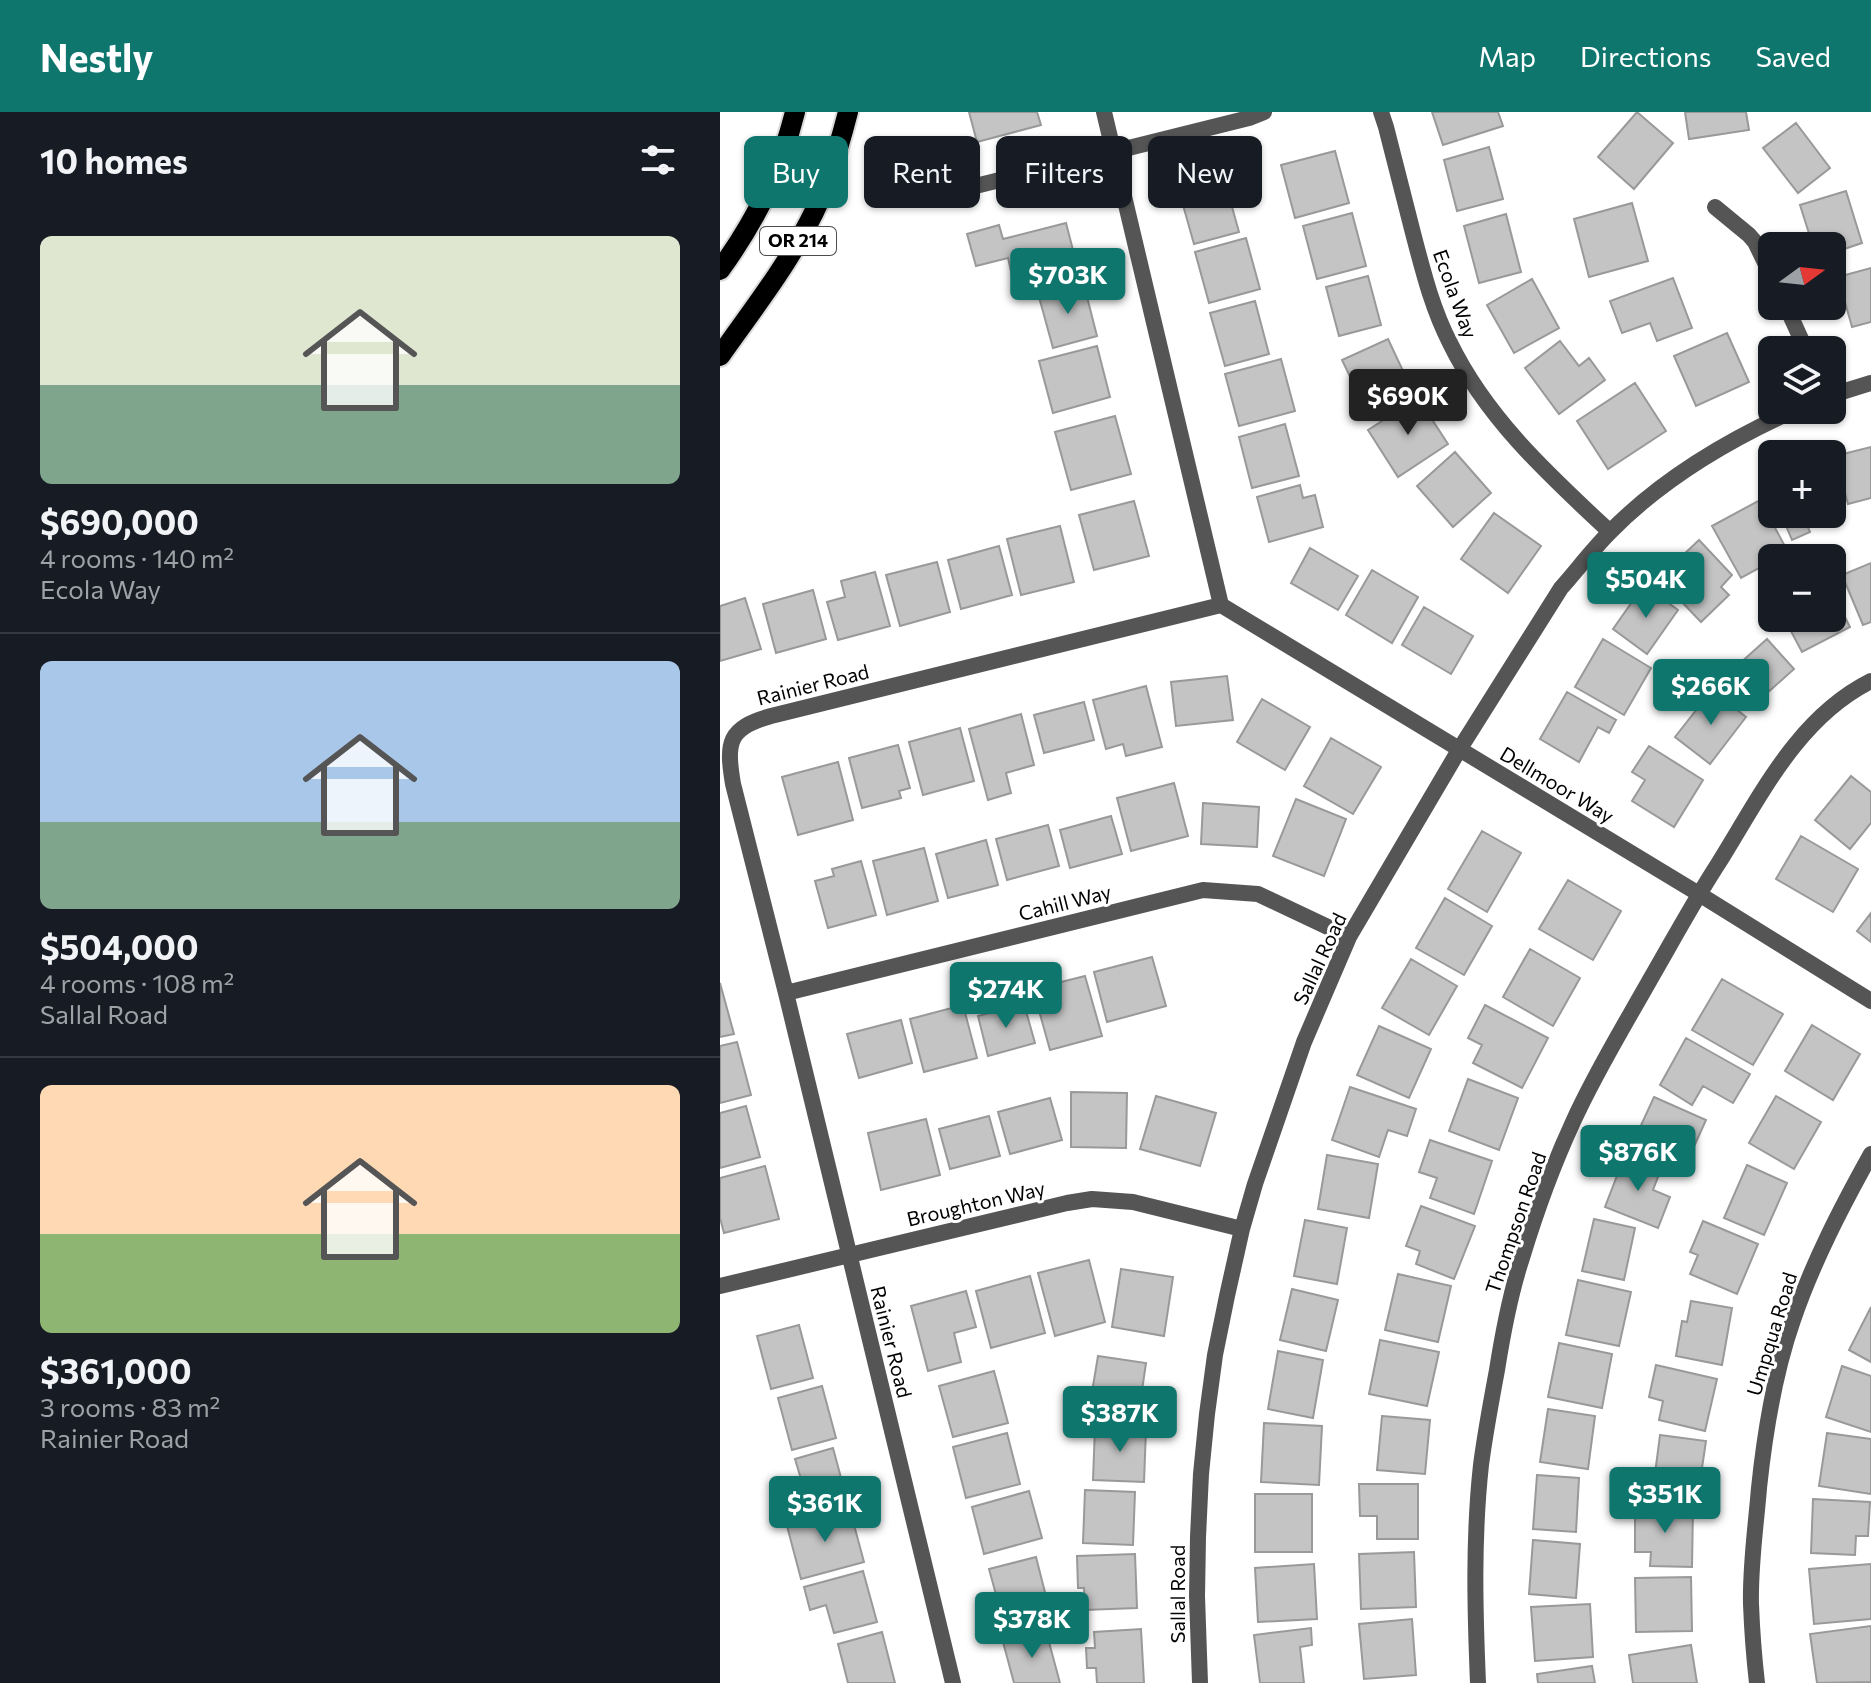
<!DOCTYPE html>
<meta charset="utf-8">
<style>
body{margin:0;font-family:Commissioner,sans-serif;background:#20242c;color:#f1f3f6;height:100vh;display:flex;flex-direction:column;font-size:30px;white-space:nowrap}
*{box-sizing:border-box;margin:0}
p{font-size:26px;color:#9ea1a6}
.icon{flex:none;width:44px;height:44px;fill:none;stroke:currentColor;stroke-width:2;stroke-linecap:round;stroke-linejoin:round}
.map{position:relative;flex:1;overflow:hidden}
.drawer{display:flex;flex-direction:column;background:#171b24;width:720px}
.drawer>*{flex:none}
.guide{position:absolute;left:24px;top:24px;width:760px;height:72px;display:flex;gap:16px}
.needle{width:52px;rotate:75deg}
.tools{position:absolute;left:1038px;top:120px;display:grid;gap:16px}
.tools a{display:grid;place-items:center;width:88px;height:88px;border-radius:12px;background:#171b24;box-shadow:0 2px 6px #0004;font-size:40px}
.price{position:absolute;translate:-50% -68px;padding:0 18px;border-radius:8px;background:#0f766e;color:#fff;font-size:26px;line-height:52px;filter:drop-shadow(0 2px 4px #0008)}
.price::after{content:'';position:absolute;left:50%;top:48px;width:24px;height:18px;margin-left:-12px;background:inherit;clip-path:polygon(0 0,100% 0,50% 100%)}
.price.active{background:#222;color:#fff}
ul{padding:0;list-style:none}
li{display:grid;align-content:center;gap:16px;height:424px;padding:0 40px}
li+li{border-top:2px solid #363941}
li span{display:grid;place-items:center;height:248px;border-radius:12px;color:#555}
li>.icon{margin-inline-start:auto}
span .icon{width:144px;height:144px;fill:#fffc;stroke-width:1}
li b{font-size:34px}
h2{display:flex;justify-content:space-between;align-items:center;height:96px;padding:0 40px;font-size:34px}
.pill{padding:0 28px;border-radius:12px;background:#171b24;box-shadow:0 2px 6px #0004;font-size:28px;line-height:72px}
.pill.active{background:#0f766e;color:#fff}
header{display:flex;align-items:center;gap:48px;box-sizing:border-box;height:112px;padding:0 40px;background:#0f766e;color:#fff}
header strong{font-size:38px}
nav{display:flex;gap:44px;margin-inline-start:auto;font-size:28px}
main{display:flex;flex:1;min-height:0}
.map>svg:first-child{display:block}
.building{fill:#c4c4c4;stroke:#999;stroke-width:2}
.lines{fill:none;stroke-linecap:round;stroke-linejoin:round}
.primary-casing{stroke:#dbdbdb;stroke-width:24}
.minor{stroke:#555;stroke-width:16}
.primary{stroke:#000;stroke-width:20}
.labels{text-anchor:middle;stroke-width:6;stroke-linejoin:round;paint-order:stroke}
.shield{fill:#fff;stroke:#4c4c4c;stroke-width:2}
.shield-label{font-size:18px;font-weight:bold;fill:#000}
.street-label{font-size:20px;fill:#000;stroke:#fff}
</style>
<header>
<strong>Nestly</strong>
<nav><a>Map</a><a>Directions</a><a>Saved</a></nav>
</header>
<main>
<section class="drawer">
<h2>10 homes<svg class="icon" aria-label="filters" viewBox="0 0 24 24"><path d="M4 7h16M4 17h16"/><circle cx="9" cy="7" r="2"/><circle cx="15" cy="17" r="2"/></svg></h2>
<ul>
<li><span style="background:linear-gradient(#dfe7d0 60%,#7fa58c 0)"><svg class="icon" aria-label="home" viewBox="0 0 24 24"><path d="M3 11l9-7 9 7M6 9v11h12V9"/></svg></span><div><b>$690,000</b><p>4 rooms · 140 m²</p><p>Ecola Way</p></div></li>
<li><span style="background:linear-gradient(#a9c7e8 65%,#7fa58c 0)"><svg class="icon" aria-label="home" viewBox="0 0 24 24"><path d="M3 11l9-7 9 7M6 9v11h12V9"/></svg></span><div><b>$504,000</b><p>4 rooms · 108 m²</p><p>Sallal Road</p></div></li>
<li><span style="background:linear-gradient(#ffd9b3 60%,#8fb573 0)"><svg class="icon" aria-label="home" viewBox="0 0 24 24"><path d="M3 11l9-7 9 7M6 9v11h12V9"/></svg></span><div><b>$361,000</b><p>3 rooms · 83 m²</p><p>Rainier Road</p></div></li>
</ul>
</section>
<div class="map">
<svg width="1151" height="1571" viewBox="0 0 1151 1571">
<rect width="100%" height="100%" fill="#fff"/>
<path class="building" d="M249 0H317L321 13 257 30Z
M712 0H778L783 14 723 33Z
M917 0 953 31 914 77 878 45Z
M965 0H1026L1029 18 969 27Z
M1076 11 1110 56 1078 81 1043 36Z
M769 35 783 87 737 99 724 48Z
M615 39 629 91 575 106 561 53Z
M504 66 519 120 474 132 459 79Z
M1126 79 1142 131 1112 141V134H1093L1080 93Z
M912 91 928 149 869 165 854 107Z
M632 101 646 154 597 167 583 114Z
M786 102 801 160 759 171 744 114Z
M346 111 360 165 296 181 288 146 256 154 247 122 279 113 283 127Z
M526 126 540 177 489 191 475 140Z
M1151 156V210L1132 215 1118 165Z
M648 164 661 213 619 224 606 175Z
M953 166 972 216 937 229 930 211 902 221 890 189Z
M812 167 839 216 794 241 767 193Z
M364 173 377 224 333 236 319 185Z
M535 189 549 242 505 254 490 201Z
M1007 221 1029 270 976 294 954 244Z
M668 227 692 278 647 300 622 248Z
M840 229 859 254 869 246 885 268 839 302 805 256Z
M377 234 390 285 333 301 319 249Z
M561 247 575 299 519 314 505 262Z
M915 271 946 319 888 357 857 309Z
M698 286 728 332 678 365 648 318Z
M395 304 411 362 351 378 335 320Z
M565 312 579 364 532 376 519 325Z
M1151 335V386L1128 392 1115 344Z
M735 340 771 381 733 415 697 374Z
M580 373 583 386 595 383 603 415 549 430 537 385Z
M1112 379 1120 396 1112 400Z
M1040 388 1068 440 1058 446H1052V449L1021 466 992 414Z
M414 389 429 444 374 458 359 403Z
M774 401 821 434 788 481 741 447Z
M1061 402H1107L1086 411 1090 420 1072 428Z
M340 414 354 470 301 483 287 427Z
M979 428 1012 463 1001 475 1009 483 981 510 939 466Z
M279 434 292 483 241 497 228 448Z
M590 436 638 464 618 498 571 471Z
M217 450 230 500 180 514 166 463Z
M1151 451V510L1143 513 1122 463Z
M652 458 698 485 672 531 626 503Z
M155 460 170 514 118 528 107 490 125 485 121 469Z
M924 473 958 498 927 542 893 517Z
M93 478 106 527 56 541 43 492Z
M1112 479 1130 515 1082 540 1064 506H1112Z
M25 486 41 537 0 549V494Z
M704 495 753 524 731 562 682 533Z
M883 527 931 556 904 603 855 575Z
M1047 527 1074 557 1036 591 1009 561Z
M507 564 513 608 456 614 451 570Z
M426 574 442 635 406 644 403 632 386 637 373 588Z
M992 578 1026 605 990 652 955 625Z
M847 580 896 608 889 621 878 615 859 650 820 627Z
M542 587 590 615 565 658 517 630Z
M364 590 374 628 324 641 314 603Z
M301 602 314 653 286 661 291 681 268 688 249 617Z
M240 616 254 669 203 683 189 630Z
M611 626 661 655 633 702 584 674Z
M178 633 190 676 179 679 181 686 142 696 129 646Z
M929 634 983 668 954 715 912 689 925 668 912 660Z
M118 650 133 708 78 723 62 665Z
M1131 664 1151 680V711L1130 737 1095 708Z
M454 671 468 724 411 739 397 686Z
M576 687 626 707 604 764 553 744Z
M483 691 539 695 537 735 481 732Z
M391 704 402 742 350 756 340 718Z
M328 713 339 754 287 768 276 727Z
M762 719 801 741 767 800 728 777Z
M1081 724 1138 757 1113 800 1056 767Z
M266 728 278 773 228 786 216 742Z
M204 736 218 789 167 803 153 749Z
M141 749 156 803 108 816 95 769 114 764 112 757Z
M848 768 901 799 873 848 819 817Z
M725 786 772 814 744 863 696 836Z
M1151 801V830L1137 819Z
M810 837 860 866 833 914 783 885Z
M432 845 446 894 387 910 374 860Z
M691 847 737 874 709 923 662 896Z
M365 864 382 924 330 938 313 877Z
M1002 867 1063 902 1033 953 972 918Z
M0 871 14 922 0 925Z
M304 892 315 931 268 944 258 904Z
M243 893 257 946 204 960 190 907Z
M765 893 828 926 802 976 753 951 762 933 748 926Z
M181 908 192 951 139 966 127 922Z
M1092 913 1140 942 1113 988 1065 959Z
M659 914 711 937 689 986 637 963Z
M966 926 1030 962 1013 991 983 974 972 993 940 973Z
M17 930 31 983 0 991V934Z
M748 967 798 986 779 1038 729 1019Z
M630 975 696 997 687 1024 668 1018 659 1045 612 1028Z
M351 980 407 981 406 1036 351 1035Z
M436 984 496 1001 480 1054 420 1037Z
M1056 984 1101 1010 1074 1057 1029 1031Z
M934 985 986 1008 963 1059 911 1035Z
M330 986 342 1028 290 1042 278 1000Z
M26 994 40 1045 0 1056V1001Z
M269 1004 280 1044 230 1057 219 1017Z
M206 1007 220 1063 161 1078 148 1021Z
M710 1028 772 1049 754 1102 710 1086 717 1066 699 1060Z
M607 1043 658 1052 649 1106 598 1097Z
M905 1043 941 1057 933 1078 950 1085 938 1116 885 1095Z
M1027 1053 1067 1071 1044 1123 1004 1106Z
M45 1054 59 1107 4 1121 0 1106V1066Z
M701 1094 755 1114 734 1167 696 1152 700 1139 686 1134Z
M874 1107 915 1116 904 1168 862 1159Z
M585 1108 627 1116 617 1172 574 1164Z
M983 1109 1038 1132 1017 1182 970 1162 978 1143 970 1140Z
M369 1148 385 1210 335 1224 318 1161Z
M401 1157 453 1165 444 1224 392 1215Z
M678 1162 731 1174 718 1230 665 1218Z
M310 1164 325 1221 271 1236 256 1179Z
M858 1168 911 1180 899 1234 846 1223Z
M572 1177 618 1188 606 1239 560 1228Z
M246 1179 256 1215 234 1221 241 1250 208 1259 191 1194Z
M971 1189 1012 1196 1002 1253 956 1244 962 1209 967 1210Z
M1151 1195V1250L1129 1238Z
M79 1213 93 1266 51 1277 37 1224Z
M660 1228 719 1240 707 1294 649 1282Z
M839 1231 892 1242 882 1296 828 1285Z
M558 1239 603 1248 593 1306 548 1297Z
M378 1244 426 1251 419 1299 370 1292Z
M936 1253 997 1267 985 1319 939 1308 943 1289 929 1285Z
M1122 1254 1151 1264V1320L1106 1305Z
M274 1259 288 1311 233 1325 219 1274Z
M102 1274 116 1326 72 1338 58 1286Z
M828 1297 875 1304 868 1357 820 1350Z
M662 1304 710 1308 705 1362 657 1358Z
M544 1311 602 1314 599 1373 541 1370Z
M375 1315 426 1317 424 1370 373 1368Z
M287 1321 300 1372 246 1386 233 1335Z
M1107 1321 1151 1327V1382L1099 1374Z
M940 1323 986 1329 978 1383 933 1377Z
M113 1336 127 1388 71 1403 62 1372 81 1367 75 1347Z
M817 1363 859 1366 856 1420 813 1417Z
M639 1372H698V1427H657V1404H640Z
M365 1378 415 1380 413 1433 363 1431Z
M309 1379 322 1426 264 1442 252 1395Z
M535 1382H592V1440H535Z
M1093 1387 1150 1390 1148 1424H1136L1135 1443 1091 1441Z
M915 1394 973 1395 972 1455 930 1454 931 1440H915Z
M130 1398 144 1450 81 1467 67 1414Z
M813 1428 860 1432 856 1486 809 1482Z
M694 1440 696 1495 641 1497 639 1442Z
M415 1442 417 1496 365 1498 364 1476H358L357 1444Z
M316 1445 329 1496 283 1508 269 1457Z
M594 1452 597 1507 538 1510 535 1456Z
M1151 1452V1507L1094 1512 1089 1457Z
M143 1459 157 1510 114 1521 106 1493 90 1498 84 1475Z
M971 1465 972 1519 916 1520 915 1466Z
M870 1492 873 1545 815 1549 811 1495Z
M692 1507 696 1563 644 1567 639 1512Z
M1151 1514V1570L1097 1571 1090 1522Z
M591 1516 592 1533 580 1535 584 1571H540L534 1523Z
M421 1517 424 1571H377L376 1556H367L366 1536H375L374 1520Z
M326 1519 340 1571H294L283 1530Z
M162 1520 175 1571H128L118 1532Z
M971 1533 977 1571H913L909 1543Z
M872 1554 875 1571H818L817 1562Z"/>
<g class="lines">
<defs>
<path id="primary" d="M0 158C36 108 60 60 75 0
M0 244C31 200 64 158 89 110 106 79 119 35 128 0"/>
</defs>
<use href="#primary" class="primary-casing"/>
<path class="minor" d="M384 0 501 493
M661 0 666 15C675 51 684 86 693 121 703 159 712 196 730 231 767 307 829 363 890 420
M211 85 529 6 544 0
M995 95 1029 123 1035 130 1052 165
M1066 194 1086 238
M1112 283 1151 271
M501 493 979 782 1151 889
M66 881 483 778 538 782 629 825
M0 1174 347 1091 372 1087 413 1090 522 1117
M233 1571 66 881 13 672C6 630 8 616 51 604L501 493
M480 1571 477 1484 478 1425 481 1362 487 1302 495 1243 507 1184 522 1117 535 1072 584 930 629 825 739 638 841 476C857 458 872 438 890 420 941 368 1008 328 1075 298
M758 1571C755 1499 753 1426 761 1353 765 1322 771 1290 777 1258 783 1220 790 1182 802 1146 816 1100 833 1053 853 1010 875 961 904 914 931 866 953 828 974 789 998 752 1040 685 1077 606 1151 569
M1037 1571C1034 1545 1032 1518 1031 1492 1030 1453 1036 1414 1039 1376 1045 1319 1054 1262 1073 1208 1093 1150 1121 1096 1151 1042"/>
<use href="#primary" class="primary"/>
</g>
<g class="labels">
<rect class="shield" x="40" y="115" width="76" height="28" rx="6"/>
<g class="shield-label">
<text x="78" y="135">OR 214</text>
</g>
<g class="street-label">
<text transform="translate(735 182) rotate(70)" y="7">Ecola Way</text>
<text transform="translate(93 573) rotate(-14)" y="7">Rainier Road</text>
<text transform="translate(837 673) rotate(31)" y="7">Dellmoor Way</text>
<text transform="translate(345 791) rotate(-14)" y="7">Cahill Way</text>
<text transform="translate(600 847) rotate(-65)" y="7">Sallal Road</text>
<text transform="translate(256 1092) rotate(-13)" y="7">Broughton Way</text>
<text transform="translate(796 1111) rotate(-71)" y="7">Thompson Road</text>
<text transform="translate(1052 1222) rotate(-73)" y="7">Umpqua Road</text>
<text transform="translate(171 1230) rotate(76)" y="7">Rainier Road</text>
<text transform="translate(458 1482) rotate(-90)" y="7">Sallal Road</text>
</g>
</g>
</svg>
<div class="tools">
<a><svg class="needle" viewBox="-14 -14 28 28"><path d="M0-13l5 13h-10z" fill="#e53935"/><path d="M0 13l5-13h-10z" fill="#9ea1a6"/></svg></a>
<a><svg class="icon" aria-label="layers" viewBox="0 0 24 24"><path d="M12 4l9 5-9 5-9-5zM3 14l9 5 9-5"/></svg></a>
<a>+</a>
<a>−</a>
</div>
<b class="price" style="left:348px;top:204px">$703K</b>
<b class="price active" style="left:688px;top:325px">$690K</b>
<b class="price" style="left:926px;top:508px">$504K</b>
<b class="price" style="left:991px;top:615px">$266K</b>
<b class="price" style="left:286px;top:918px">$274K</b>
<b class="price" style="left:918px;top:1081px">$876K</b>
<b class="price" style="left:400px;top:1342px">$387K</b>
<b class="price" style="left:945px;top:1423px">$351K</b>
<b class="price" style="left:105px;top:1432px">$361K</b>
<b class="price" style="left:312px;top:1548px">$378K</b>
<div class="guide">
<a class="pill active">Buy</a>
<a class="pill">Rent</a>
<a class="pill">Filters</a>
<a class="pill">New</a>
</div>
</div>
</main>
